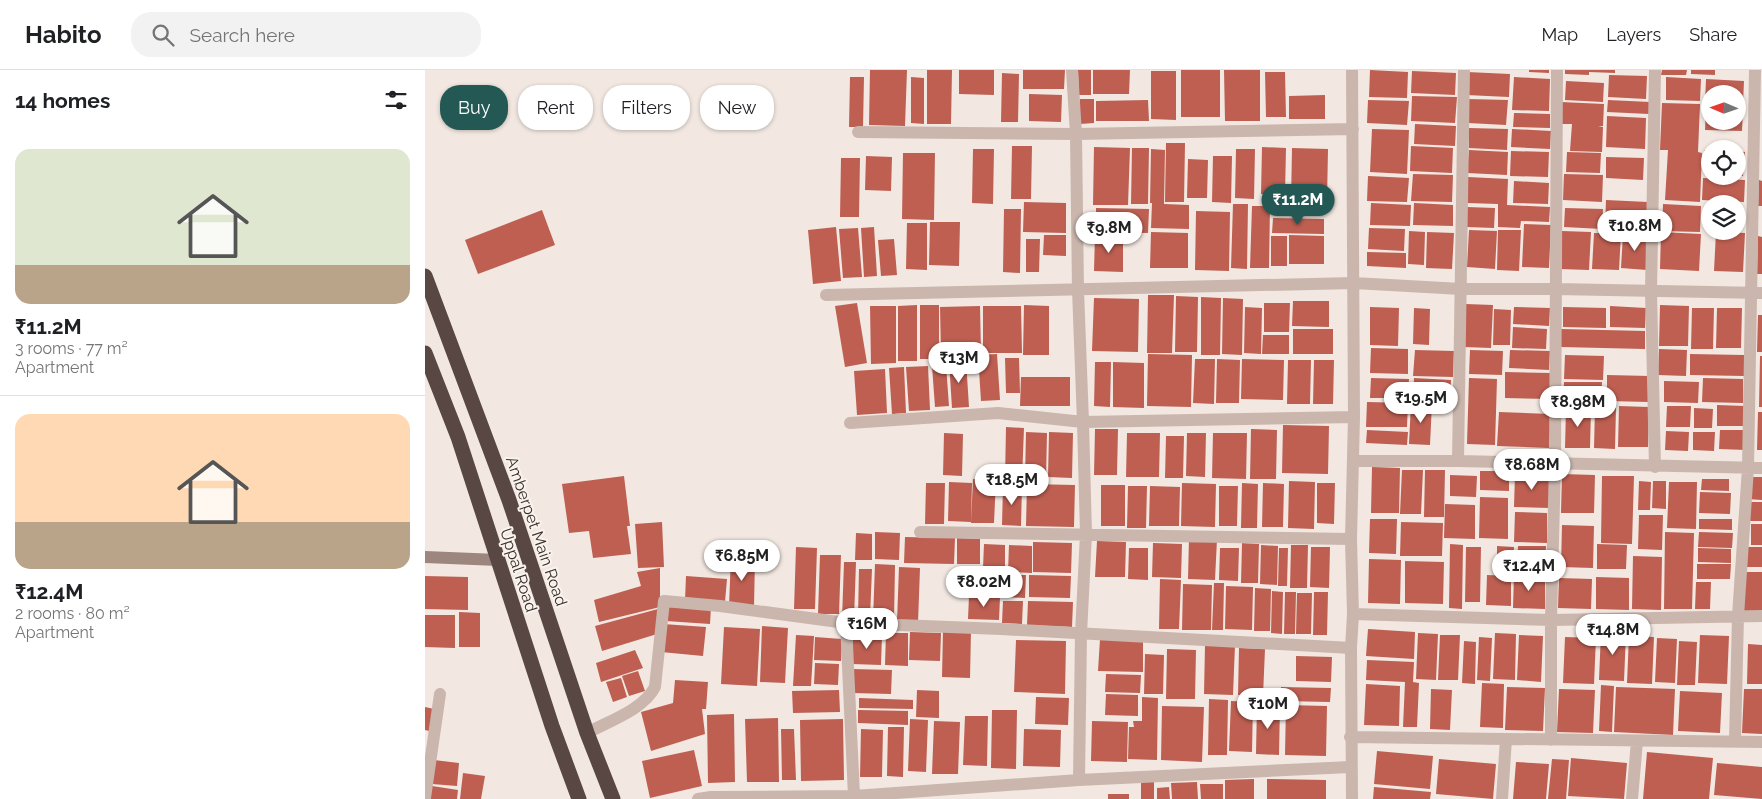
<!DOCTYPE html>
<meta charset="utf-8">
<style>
body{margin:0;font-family:Raleway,sans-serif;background:#f2f2f2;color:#202124;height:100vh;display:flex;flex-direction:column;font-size:19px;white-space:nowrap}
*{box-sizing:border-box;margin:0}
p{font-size:16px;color:#757577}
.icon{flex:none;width:28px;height:28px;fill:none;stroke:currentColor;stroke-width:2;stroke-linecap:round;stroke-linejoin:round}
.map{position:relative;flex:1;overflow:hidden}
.details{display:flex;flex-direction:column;background:#fff;width:425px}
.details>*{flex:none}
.banner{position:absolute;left:15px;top:15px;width:475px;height:45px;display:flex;gap:10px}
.needle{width:32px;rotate:272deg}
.tools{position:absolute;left:1276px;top:15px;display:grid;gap:10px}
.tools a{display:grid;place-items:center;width:45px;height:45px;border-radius:50%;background:#fff;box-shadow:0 1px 4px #0004;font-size:25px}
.price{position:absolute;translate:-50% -42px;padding:0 11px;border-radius:18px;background:#fff;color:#222;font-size:16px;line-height:32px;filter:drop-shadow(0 1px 2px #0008)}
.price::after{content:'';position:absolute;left:50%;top:30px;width:15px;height:11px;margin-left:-8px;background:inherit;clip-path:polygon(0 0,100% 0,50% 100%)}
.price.current{background:#235855;color:#fff}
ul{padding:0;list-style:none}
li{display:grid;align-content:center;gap:10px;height:265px;padding:0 15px}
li+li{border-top:1px solid #e0e0e0}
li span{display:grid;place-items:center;height:155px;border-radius:15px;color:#555}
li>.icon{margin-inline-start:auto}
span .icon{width:90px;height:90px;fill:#fffc;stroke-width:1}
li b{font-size:21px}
h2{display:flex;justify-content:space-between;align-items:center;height:60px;padding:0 15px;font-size:21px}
.tag{padding:0 18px;border-radius:20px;background:#fff;box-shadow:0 1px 4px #0004;font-size:18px;line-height:45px}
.tag.current{background:#235855;color:#fff}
header{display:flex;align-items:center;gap:30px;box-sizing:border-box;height:70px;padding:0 25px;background:#fff;border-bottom:1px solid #e0e0e0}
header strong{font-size:24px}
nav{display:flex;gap:28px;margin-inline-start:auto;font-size:18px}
.search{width:350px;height:45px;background:#f2f2f2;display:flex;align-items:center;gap:12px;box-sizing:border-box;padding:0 18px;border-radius:20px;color:#757577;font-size:19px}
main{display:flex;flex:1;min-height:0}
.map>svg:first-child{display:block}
.building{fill:#be5f52}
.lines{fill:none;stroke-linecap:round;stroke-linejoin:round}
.street{stroke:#cab6ad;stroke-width:12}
.secondary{stroke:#9d867e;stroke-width:12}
.highway{stroke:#594743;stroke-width:15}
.labels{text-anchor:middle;stroke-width:4;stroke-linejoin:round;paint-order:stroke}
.street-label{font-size:16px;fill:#382e2b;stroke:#f9f2ed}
</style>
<header>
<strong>Habito</strong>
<div class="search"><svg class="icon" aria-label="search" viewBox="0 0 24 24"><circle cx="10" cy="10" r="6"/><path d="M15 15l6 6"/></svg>Search here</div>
<nav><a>Map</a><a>Layers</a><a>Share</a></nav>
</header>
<main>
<section class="details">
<h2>14 homes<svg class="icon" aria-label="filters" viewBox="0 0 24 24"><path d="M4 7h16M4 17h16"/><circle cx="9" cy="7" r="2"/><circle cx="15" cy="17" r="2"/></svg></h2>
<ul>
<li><span style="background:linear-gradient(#dfe7d0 75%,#b9a48a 0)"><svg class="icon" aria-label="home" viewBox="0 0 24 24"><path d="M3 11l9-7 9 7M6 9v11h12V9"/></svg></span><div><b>₹11.2M</b><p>3 rooms · 77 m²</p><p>Apartment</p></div></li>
<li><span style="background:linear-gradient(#ffd9b3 70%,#b9a48a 0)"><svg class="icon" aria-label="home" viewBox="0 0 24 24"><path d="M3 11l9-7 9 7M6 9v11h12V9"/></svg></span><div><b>₹12.4M</b><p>2 rooms · 80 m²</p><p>Apartment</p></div></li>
</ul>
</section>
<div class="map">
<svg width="1337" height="729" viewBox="0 0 1337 729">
<rect width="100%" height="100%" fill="#f2e8e1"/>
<path class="building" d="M445 0H482L480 56 444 55Z
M502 0H527L526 54H502Z
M534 0H569V25L534 24Z
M598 0H640L639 19H598Z
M653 0H666V25H654Z
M668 0H705L704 24H668Z
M756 0H795V47H756Z
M799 0H835V51H800Z
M945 0 983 2 982 28 944 27Z
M1104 0H1124V3L1104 2Z
M1140 0H1190V3L1164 2V5L1140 4Z
M1237 0H1262L1261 5H1236Z
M1266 0H1290V5L1266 4Z
M726 1H751V50L726 49Z
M987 1 1031 3 1030 25 986 23Z
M840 2H860L861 47H841Z
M1042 2 1085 4 1084 27 1041 25Z
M577 3 594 4 593 52H576Z
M1184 5 1222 6 1221 29 1183 27Z
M425 7H439L438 57H424Z
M486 7 499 8V54L486 53Z
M1089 7 1125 9 1124 41 1087 40Z
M1241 7 1276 9 1275 31 1241 30Z
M1281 9 1319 11 1318 34H1312V24H1285V33H1280Z
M1141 11 1179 13 1178 32 1140 30Z
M604 24 637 25 636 52 604 51Z
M900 25V49H864V26Z
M987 26 1032 27 1030 53 986 51Z
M655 29H669V53L655 54Z
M1043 29 1083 30 1081 55 1043 53Z
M723 30 724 51H671V31Z
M943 30 984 31 982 55 942 53Z
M1183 30 1225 32 1224 44 1182 42Z
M1136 32 1179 34 1178 56H1173L1178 57 1177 82 1145 81 1147 54H1135Z
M1237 33 1275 34 1273 82 1277 83 1275 132 1240 130 1243 80H1235Z
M1281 38H1285V51H1312V39L1318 40 1317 61 1280 60Z
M1089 43 1125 44V58L1088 57Z
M1182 46 1221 48 1220 79 1181 77Z
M990 54 1031 56 1030 76 989 74Z
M1044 58 1083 59 1082 80 1044 78Z
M947 59 984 60 982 104 945 102Z
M1087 59 1126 61 1125 79 1086 77Z
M741 73H760L759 132H740Z
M587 76H607L606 129H586Z
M986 76 1028 78 1027 103 985 101Z
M669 77 705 78 703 135H668Z
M837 77 861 78 860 125 836 124Z
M707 78H724L723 134H706Z
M867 78 903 79 902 131H866Z
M548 79H569L568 134 547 133Z
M726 79 740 80 739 134 764 135V159L726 158 727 133H725Z
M811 79H830L829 129 810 128Z
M1044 80 1083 82 1082 105 1042 103Z
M1279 80H1285V105L1279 104Z
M1086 81 1124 82 1123 107 1085 106Z
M1312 81 1320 82 1318 106H1312Z
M1142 82 1176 83 1175 103 1141 102Z
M478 83H510L509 150 477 149Z
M441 86 467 87 466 121 440 120Z
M788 86H807L806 133 787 132Z
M1181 87 1219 88 1218 110 1181 108Z
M416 88H435L434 147H415Z
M763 89 783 90 782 128H762Z
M988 104 1028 105 1027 132 986 131Z
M1139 104 1178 105 1177 132 1138 130Z
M943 106 984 108 982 132 942 131Z
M1043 107 1083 109 1082 135 1125 137 1124 152 1096 151 1095 158 1073 157V134L1042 133Z
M1278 108 1320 110 1319 132 1277 130Z
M1334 110 1337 111V136H1333Z
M1089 111 1124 113 1123 134 1088 133Z
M1181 130 1223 132 1222 158 1180 157Z
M599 132 641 133V163L598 162Z
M946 133 986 135 985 156 945 155Z
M989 133 1028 135V156L988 155Z
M808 134H823L822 199 806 198Z
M1238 134 1276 136 1275 162 1237 161Z
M1280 135H1285V158H1279Z
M827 136H845L844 198H825Z
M1042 137 1070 138 1069 158 1042 157Z
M1312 137H1317V159H1312Z
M671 138 724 139 723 163 671 162Z
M1140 138 1178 139 1177 159 1139 157Z
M579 139H596L595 203 578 202Z
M117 140 130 175 53 204 40 170Z
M771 141 805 142 804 201 770 200Z
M848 148 899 149V164L847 163Z
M505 152H535L534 196 504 195Z
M482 153H502V200L481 199Z
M1099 154 1126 155 1124 198 1097 197Z
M411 157 416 211 388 214 383 160Z
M449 157 452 206 439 207 436 158Z
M433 158 437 207 418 208 414 159Z
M944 158 980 159 979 181 943 179Z
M1044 160 1072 161 1070 199 1042 197Z
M1073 160H1096L1094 201 1072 200Z
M984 161 1000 162 999 195 983 194Z
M1137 161 1166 162 1164 200 1135 199Z
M726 162 763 163V198H725Z
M1002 162 1029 163 1027 199 1001 198Z
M1236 162 1276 164 1274 201 1235 199Z
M1291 162 1320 163 1318 202 1289 201Z
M1169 163 1196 164 1194 200 1167 199Z
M1198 164 1224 165 1222 200 1196 198Z
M619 165H641V186L618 185Z
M670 165 698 166V202L669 201Z
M864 165 899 166V194H864Z
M846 166H862V196H846Z
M1333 166 1337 167V204H1332Z
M469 169 472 205 456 206 453 170Z
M601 169H615L614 202H601Z
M942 182 981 183V198L942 196Z
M723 225H749L747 283H722Z
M751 226 773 227 772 282H750Z
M776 227 796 228 795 285H776Z
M669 228 714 229 713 282 667 281Z
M798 228 818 229 817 285 797 284Z
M868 231H904V257L867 256Z
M432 233 442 293 420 297 410 236Z
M839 233H865L864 262H839Z
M1041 234 1068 235 1066 278 1039 277Z
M492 235V291H473V236Z
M495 235H514V289H495Z
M599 235 624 236V285H598Z
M1235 235 1264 236 1263 276H1234Z
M445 236H471V293L446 294Z
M555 236 556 283 516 284 515 237Z
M558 236H596L597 283H558Z
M1185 236 1221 238 1220 258 1185 257Z
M820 237 837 238 836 284 819 283Z
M945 237 974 238 973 276 945 275Z
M1089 237 1125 238 1124 256 1088 254Z
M1138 237 1181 238V258L1138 257Z
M989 238 1005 239 1004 275 988 274Z
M1267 238H1289L1288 279H1266Z
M1292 238H1317L1316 278H1291Z
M1069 239 1086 240 1085 275H1068Z
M1333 245H1337V282H1332Z
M1088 257 1122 259 1121 279 1087 278Z
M868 259H908V284H868Z
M1136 259 1220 261V279L1136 277Z
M838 265H864V284H837Z
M946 278 983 279V304L945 303Z
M1234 279 1262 280 1261 306 1233 305Z
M990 280 1029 281 1028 307 988 306Z
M1045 280 1078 281 1077 305 1044 304Z
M1085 280 1125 281 1124 300 1084 298Z
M572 284 575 330 556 331 553 285Z
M723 284 767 285 766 337 722 336Z
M1265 284 1319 285V306L1265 305Z
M1140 285 1179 286 1178 310 1139 309Z
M1335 286H1337V337H1334Z
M580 288H594L595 323H581Z
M770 289H790L789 334 768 333Z
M792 289 815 290 814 333H791Z
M817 289 859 290 858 330 816 329Z
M541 290 544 337 527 338 524 291Z
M863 290H886L885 334H862Z
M889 290H909L908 334H888Z
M670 292H686L685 337 669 336Z
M688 292 719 293V338L688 337Z
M521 295 524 336 510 337 507 296Z
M503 296 505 340 484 341 481 297Z
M479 297 481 343 467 344 464 298Z
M460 299 462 343 432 345 429 301Z
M1080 302 1126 303 1125 329 1080 328Z
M1182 305 1225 306 1224 332 1182 331Z
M596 307H645V336H595Z
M946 308 984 309 983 328H945Z
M989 308 1026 310 1025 331 988 329Z
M1044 308 1072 309 1070 375 1042 374Z
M1278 308 1318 309V333L1277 332Z
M1239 311 1274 312 1273 333 1239 332Z
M1139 312H1177L1176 332 1138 331Z
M942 332 983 333 982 357H941Z
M986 333H1007L1005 375 984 374Z
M1292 335 1321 336V356H1292Z
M1194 336 1224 337 1223 377H1193Z
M1242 336H1266L1265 357H1241Z
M1141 338 1166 339 1165 378H1140Z
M1170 338H1191L1190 379 1169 378Z
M1269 338 1288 339 1287 358H1269Z
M1074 342 1126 344 1124 378 1072 376Z
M1333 342H1337V380H1332Z
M858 355 904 356 903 404 857 403Z
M581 357 599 358 597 409H580Z
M670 359H693L692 405H669Z
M826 359 852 360 851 409H825Z
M942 360 983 362 982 375 941 373Z
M1295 360H1322L1321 380 1294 379Z
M1241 361 1264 362 1263 381 1240 380Z
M601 362 622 363 621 409H600Z
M624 362 648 363 647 408 623 407Z
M1268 362H1290L1289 381 1268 380Z
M519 363 538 364 537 406 518 405Z
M702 363H735L734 407H701Z
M762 363H781L780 407 761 406Z
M788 363H822L821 409 787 408Z
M741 366H759L758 408H740Z
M947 397 975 398 974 443H946Z
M977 400H998L996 444H975Z
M1000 400H1020L1019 447H999Z
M1055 401H1084V421L1055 420Z
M1090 404H1125L1124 438 1089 437Z
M1137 404 1170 405 1169 443H1136Z
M1025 405 1052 406 1051 427 1025 426Z
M199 406 205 456H202L206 484 168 488 164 461 144 463 137 414Z
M1177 406H1209L1207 474 1176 473Z
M1322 407H1337V430L1322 429Z
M548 409H571L569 453H546Z
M1277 409H1304V421L1276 420Z
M864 411 890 412 889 459 863 458Z
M1214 411 1226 412 1225 440H1213Z
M1228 411H1241V439L1227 438Z
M524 412 547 413 546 452 523 451Z
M1244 412H1272L1271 459 1242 458Z
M501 413H520L519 454H500Z
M757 413 791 414 790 457 756 456Z
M817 413 833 414 832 458H816Z
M838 413 859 414 858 457H837Z
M892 413H910L909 454 892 453Z
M602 414 650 415 649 457 601 456Z
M676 415H700V456H676Z
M578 416H597L596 456 577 455Z
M703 416H722L721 458H702Z
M725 416 755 417 754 456H724Z
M794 416H813L812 456H794Z
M1275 422 1306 423 1305 444 1274 443Z
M1055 427 1083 428V469L1054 468Z
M1322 432H1337V451H1321Z
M1020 434 1050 435V469L1019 468Z
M1090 442 1122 443V473L1089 472Z
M1214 445H1238L1237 480 1213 479Z
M945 449H972L971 484 944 483Z
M1274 449H1307V460L1274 459Z
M237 452 239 497 213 498 210 454Z
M976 452 1018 453 1017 486H975Z
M1326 454H1337V475H1326Z
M1137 455 1169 456 1168 498 1136 497Z
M450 462 475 463 474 490 450 489Z
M1240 462 1269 463 1267 539H1239Z
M1274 462 1308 463 1307 478 1273 477Z
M431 463 447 464V490H430Z
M480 467 530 468 529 494 479 493Z
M532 468 555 469V494H532Z
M764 468 792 469 790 510 763 509Z
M672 471 701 472 700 507H670Z
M608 472 647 473 646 503 608 502Z
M728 473 757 474 756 508 727 507Z
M817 473 834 474 833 513H816Z
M559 474 580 475V498H558Z
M1025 474 1038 475 1037 539 1024 538Z
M1172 474 1202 475 1201 499H1172Z
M584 475 607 476V503L583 502Z
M836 475 853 476 852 515 835 514Z
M866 475H883L882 518H865Z
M1072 476 1089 477 1088 502H1072Z
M1093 476H1121L1120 502H1092Z
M371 477 392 478 390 539H369Z
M886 477H905L904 518 885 517Z
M1041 477H1056L1055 532H1040Z
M1321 477H1337V497H1321Z
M704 478H723V510L703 509Z
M795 478H814L813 511 794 510Z
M854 478H863L862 516H853Z
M1273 478 1306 479V493L1273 492Z
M395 485H416L414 544H393Z
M306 486 330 487 329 537 304 536Z
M1208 486 1237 487 1236 540 1207 539Z
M944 489 976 490 975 534 943 533Z
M980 491 1019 492 1018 534 980 533Z
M419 492H431L429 549H417Z
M450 494 470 495 469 551 448 550Z
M1272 494H1306L1305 509H1272Z
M474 497 495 498 493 553 472 552Z
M235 498V537L174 552 169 530 216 516 212 502Z
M434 499H447L445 547H433Z
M548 501 577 502V524L547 523Z
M1319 502H1337V541H1319Z
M1089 504 1120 505V539L1088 538Z
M580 505H601L600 528 579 527Z
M604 505 646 506 645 528 604 527Z
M1062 505 1086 506V536L1061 535Z
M0 506 43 507V540L0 539Z
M261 506 302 509 300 532 260 530Z
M1171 507 1204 508V540L1171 539Z
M1134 508 1167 509 1166 539 1133 538Z
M735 509 756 510 754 559H734Z
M1271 512H1286L1285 539H1270Z
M789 513H799L798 560H787Z
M758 514 787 515 786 560H757Z
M801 516 828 517 827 560 800 559Z
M830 518 846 519 845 561H829Z
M847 521 858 522 857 564 846 563Z
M860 522H871L870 564H859Z
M889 522H903L902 565H888Z
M872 523H887L886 564H871Z
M544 526 575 527 574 550 543 549Z
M578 531H598L597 554 577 553Z
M603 531 648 532 647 557 602 555Z
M243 534 286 537 285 554 241 551Z
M233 539 232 564 177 581 170 556Z
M34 542 55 543V577H34Z
M0 545H30V578L0 577Z
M238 554 281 557 278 586 236 582Z
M337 556 363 558 360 613 335 612Z
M299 557 335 559 332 616 296 614Z
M943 559 990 562 989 589 941 586Z
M518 560 546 561 545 608 517 607Z
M485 562 516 563 515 591 484 590Z
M1176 562 1201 563 1199 611 1174 610Z
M461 563H483V596L460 595Z
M993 563 1013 564 1011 610 991 609Z
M1070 563 1091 564 1090 610 1068 609Z
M428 564 457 565 456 595 427 594Z
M371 565 389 566 386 616H368Z
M1015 565H1035L1033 610H1013Z
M1094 565 1118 566 1116 612 1092 610Z
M1275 565 1304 566 1302 614 1273 613Z
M1204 566 1229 567 1227 614 1202 613Z
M390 567 417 569 416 591 389 590Z
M1054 567 1067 568 1065 611 1052 610Z
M1140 567 1171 568 1169 614 1138 613Z
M1232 568 1252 569 1250 613 1230 612Z
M675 569 718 570V602L673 601Z
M591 570 641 571 640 624 589 622Z
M1039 571 1051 572 1050 614 1037 613Z
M1254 571 1272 572 1270 615H1252Z
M1323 574 1337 575V614H1322Z
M780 575H810L808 625 779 624Z
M814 578 840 579 838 626 813 625Z
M742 579 771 580 770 629H741Z
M210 580 218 598 176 612 171 593Z
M720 584 739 585 738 624H719Z
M871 586 907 587 906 612 871 611Z
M942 590 989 592 988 612 994 613 992 657H978L980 612 941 610Z
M390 593 414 594 413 615 389 614Z
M427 599 467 600 466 624 427 623Z
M213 601 220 621 204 626 197 606Z
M681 604 716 605 715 623 680 622Z
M196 608 202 627 188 632 181 612Z
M250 610 283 612 281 639H277L280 664 226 681 216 642 248 633Z
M1057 613 1079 614 1078 658 1055 657Z
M941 614 975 616 974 656 939 655Z
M1176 615 1189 616 1187 662 1174 661Z
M856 617 906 618 905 632 856 631Z
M1082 617 1120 618 1118 661 1080 660Z
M1191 617 1250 619 1248 665 1189 662Z
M1006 619 1027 620 1025 660 1005 659Z
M1134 619 1170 620 1168 663 1132 662Z
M1319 619H1337V664L1317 663Z
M414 620 415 642 368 643 367 621Z
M492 620 514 621V648L491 647Z
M1255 621 1297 623 1295 663 1253 661Z
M681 624 713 625V646L680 645Z
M611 627 644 628 643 655 610 654Z
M717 627 733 628 732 690 703 689 704 657H709L708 651H717Z
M434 628 488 630V639L434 638Z
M784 629 803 630 802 685H783Z
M806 631 828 632 827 682 804 681Z
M832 634 855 635 854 685 831 684Z
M861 635 902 636 901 686 860 685Z
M737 636 779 637 777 692 736 690Z
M0 637 9 639 4 661 0 660Z
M433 640 483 641V655L433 653Z
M567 640H592L591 699 566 698Z
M309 644 310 712 283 713 282 645Z
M540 646H563L562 696 538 695Z
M353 648 354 712H322L320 649Z
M418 649 419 710 376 711 375 650Z
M485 649 503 650 501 702 483 701Z
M509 651 535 652 533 704H507Z
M667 651 703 652 702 692 666 691Z
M463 657H479L478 707 462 706Z
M356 659H369L371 710H357Z
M436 659 458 660 457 707H435Z
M599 659 636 660 635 697 598 696Z
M269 680 277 716 225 728 217 691Z
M952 681 1008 686 1005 719 949 714Z
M1222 682 1288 688 1284 729H1218Z
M1146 688 1202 693 1199 729 1143 726Z
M1014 689 1071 694 1068 729 1011 724Z
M1127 689 1144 690 1141 729H1123Z
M9 690 34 693 32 716 7 714Z
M1091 692 1124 694 1121 729H1088Z
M1292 693 1337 697V729L1289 725Z
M38 703 60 706 56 729H35Z
M829 709V729H800V710Z
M842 709 901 710V729H842Z
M716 710H729V729H716Z
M772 712 773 729H747L746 713Z
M775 714H798V729H776Z
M7 716 33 720 32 729H5Z
M744 717 745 729H732V718Z
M949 717 1006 722 1005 729H948Z
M683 724H704V729H683Z"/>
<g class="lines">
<path class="street" d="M647 0 651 64 653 220 658 352 661 464 656 564 654 710
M927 0 929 347 926 469 928 544 926 578 927 729
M1039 0 1033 391 1337 398
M433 62 651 64 928 59
M401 225 929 213 1036 219H1131L1337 223
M425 353 573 343 658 352 929 347
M928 391H1033
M1230 397 1226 221 1230 0
M495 462 926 469
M928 544 1126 550 1337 546
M421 553 429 726
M162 663C184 651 218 640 230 617L239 531 295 536 421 553 576 559 926 578
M925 667 1337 672
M1126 670V550L1130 393 1132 0
M1310 671 1313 546 1323 398 1330 0
M0 728 15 624
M273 729 286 727 429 726 654 710 925 697
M1077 729 1081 669
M1207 729 1212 671"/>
<path class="secondary" d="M0 487 73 490"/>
<path class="highway" d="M0 206 84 430 162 663 188 729
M0 283 33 367 127 656 154 729"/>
</g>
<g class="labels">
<g class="street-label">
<text transform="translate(112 461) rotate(71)" y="6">Amberpet Main Road</text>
<text transform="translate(94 500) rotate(72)" y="6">Uppal Road</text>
</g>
</g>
</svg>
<div class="tools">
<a><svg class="needle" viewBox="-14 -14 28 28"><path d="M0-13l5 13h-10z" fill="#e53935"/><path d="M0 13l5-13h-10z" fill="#757577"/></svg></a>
<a><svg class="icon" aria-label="locate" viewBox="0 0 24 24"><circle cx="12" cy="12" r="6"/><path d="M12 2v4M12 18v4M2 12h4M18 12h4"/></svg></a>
<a><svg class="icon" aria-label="layers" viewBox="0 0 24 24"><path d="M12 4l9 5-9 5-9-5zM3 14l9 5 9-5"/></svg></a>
</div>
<b class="price current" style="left:873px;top:156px">₹11.2M</b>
<b class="price" style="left:1210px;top:182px">₹10.8M</b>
<b class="price" style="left:684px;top:184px">₹9.8M</b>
<b class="price" style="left:534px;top:314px">₹13M</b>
<b class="price" style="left:996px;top:354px">₹19.5M</b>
<b class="price" style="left:1153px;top:358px">₹8.98M</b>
<b class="price" style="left:1107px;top:421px">₹8.68M</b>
<b class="price" style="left:587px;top:436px">₹18.5M</b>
<b class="price" style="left:317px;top:512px">₹6.85M</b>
<b class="price" style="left:1104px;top:522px">₹12.4M</b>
<b class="price" style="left:559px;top:538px">₹8.02M</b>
<b class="price" style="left:442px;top:580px">₹16M</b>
<b class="price" style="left:1188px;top:586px">₹14.8M</b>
<b class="price" style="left:843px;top:660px">₹10M</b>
<div class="banner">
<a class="tag current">Buy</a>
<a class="tag">Rent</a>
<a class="tag">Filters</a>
<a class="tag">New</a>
</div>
</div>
</main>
